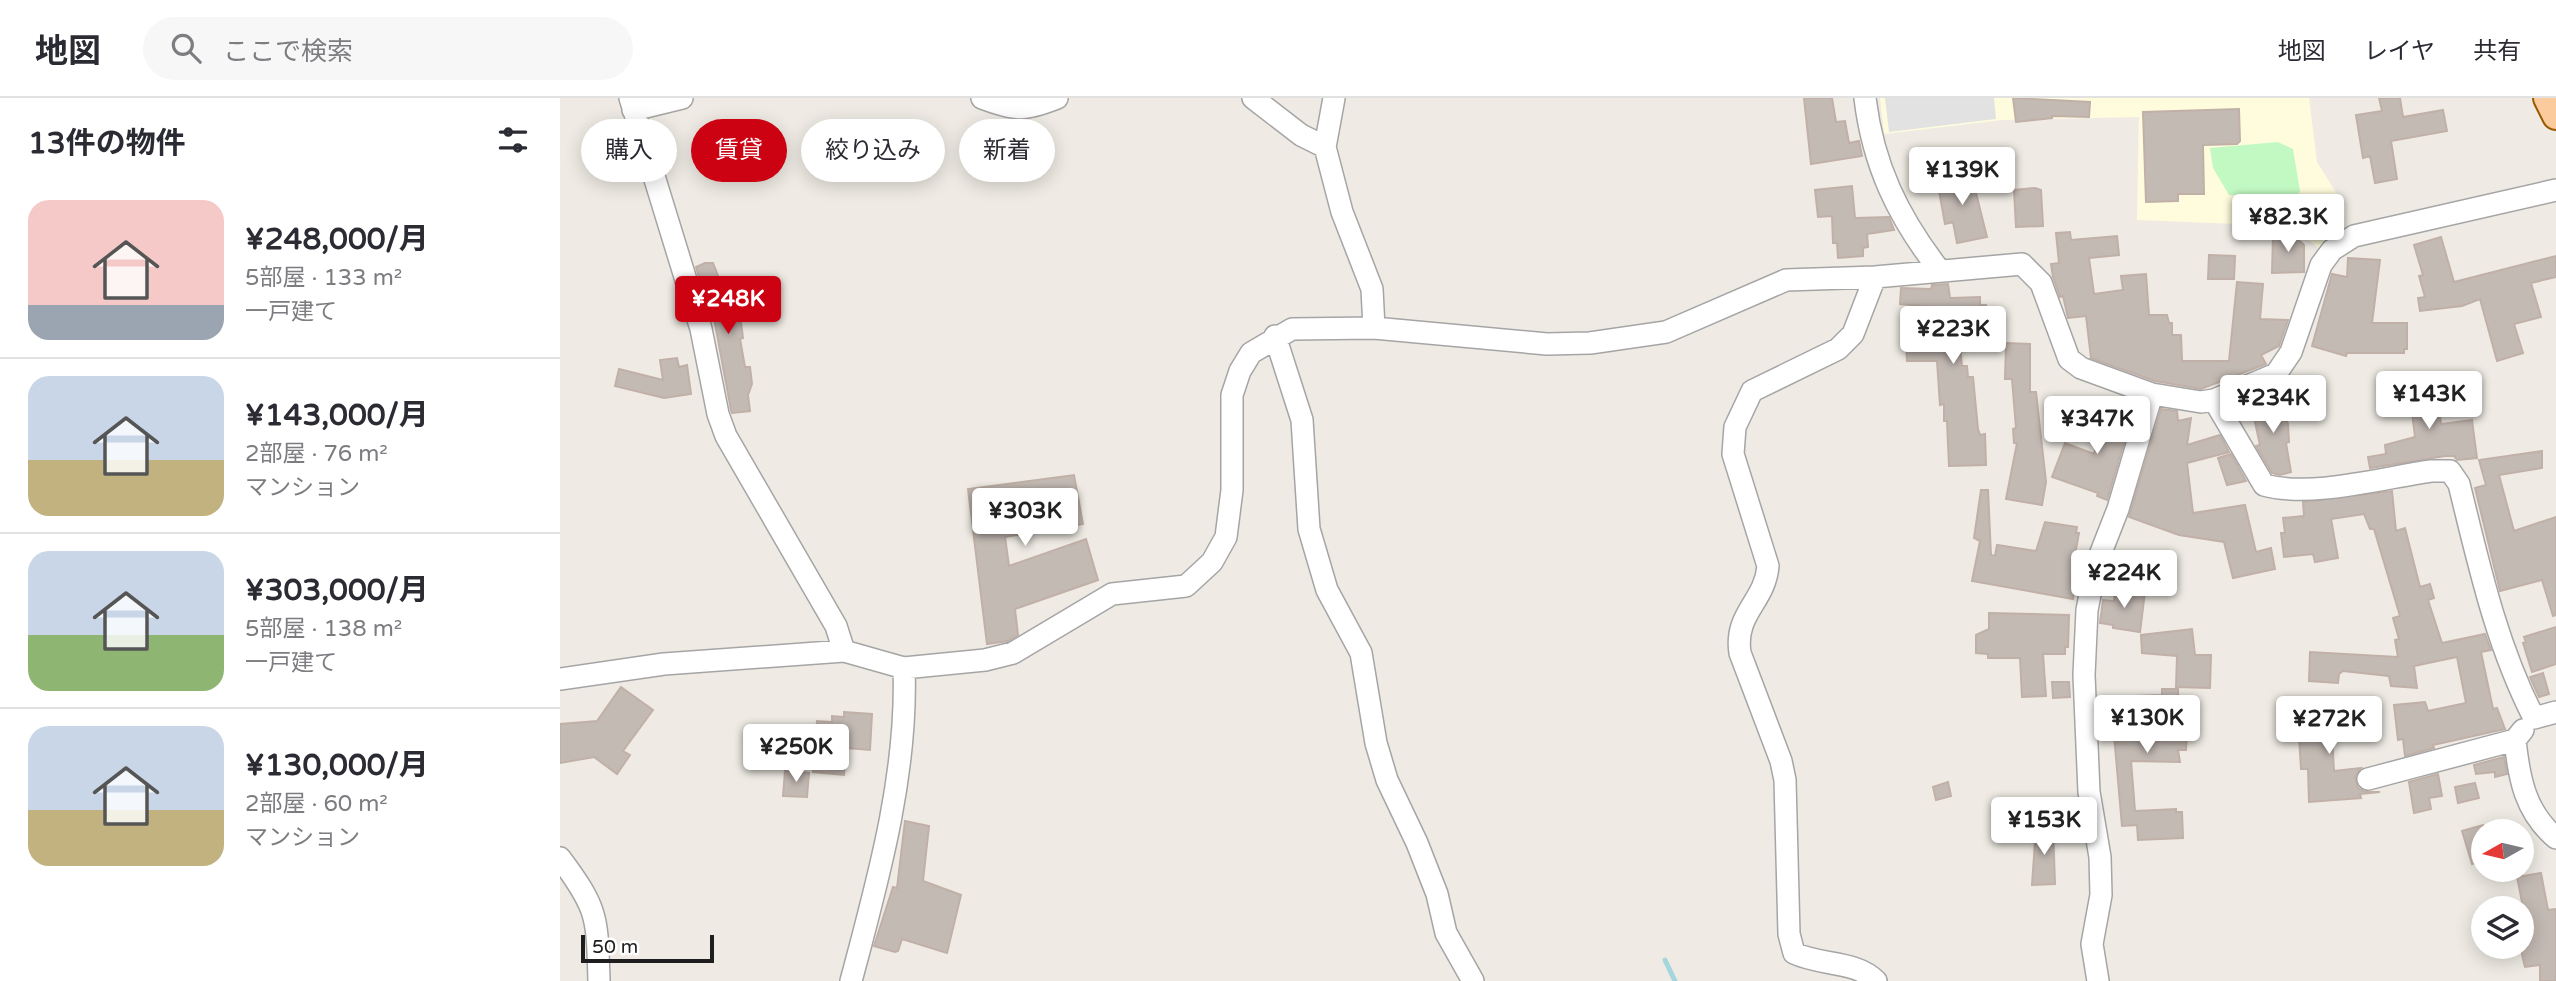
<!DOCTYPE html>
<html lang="ja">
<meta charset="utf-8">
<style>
body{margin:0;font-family:"Varela Round","Noto Sans JP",sans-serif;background:#f7f7f7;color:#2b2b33;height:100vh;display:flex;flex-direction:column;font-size:26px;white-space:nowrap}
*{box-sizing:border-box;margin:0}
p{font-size:23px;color:#7c7c81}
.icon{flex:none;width:38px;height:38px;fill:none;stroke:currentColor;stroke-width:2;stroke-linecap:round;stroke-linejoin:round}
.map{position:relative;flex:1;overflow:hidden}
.side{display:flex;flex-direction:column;background:#fff;width:560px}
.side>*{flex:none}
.top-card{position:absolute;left:21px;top:21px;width:665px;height:63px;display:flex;gap:14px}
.needle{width:46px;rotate:262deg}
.buttons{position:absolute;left:1911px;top:721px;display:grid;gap:14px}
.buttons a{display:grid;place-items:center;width:63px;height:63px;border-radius:50%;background:#fff;box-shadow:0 4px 18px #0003;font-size:35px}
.scale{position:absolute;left:21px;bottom:18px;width:133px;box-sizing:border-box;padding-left:7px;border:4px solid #1e1e1e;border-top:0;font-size:19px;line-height:24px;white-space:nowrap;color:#1e1e1e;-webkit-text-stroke:5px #fff;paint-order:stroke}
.price{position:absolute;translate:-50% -60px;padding:0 16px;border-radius:7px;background:#fff;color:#222;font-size:23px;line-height:46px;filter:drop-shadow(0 2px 4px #0008)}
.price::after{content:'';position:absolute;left:50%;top:42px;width:21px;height:16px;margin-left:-10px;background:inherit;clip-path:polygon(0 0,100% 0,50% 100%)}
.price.on{background:#cc0112;color:#fff}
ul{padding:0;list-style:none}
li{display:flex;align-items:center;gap:21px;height:175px;padding:0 28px}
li+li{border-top:2px solid #e1e1e2}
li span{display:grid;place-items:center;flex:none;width:196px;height:140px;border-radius:21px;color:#555}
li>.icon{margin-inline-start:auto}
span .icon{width:84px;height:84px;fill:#fffc;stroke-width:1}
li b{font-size:30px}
h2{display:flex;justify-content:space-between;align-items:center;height:84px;padding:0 28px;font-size:30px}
.tag{padding:0 24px;border-radius:32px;background:#fff;box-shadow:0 4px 18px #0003;font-size:24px;line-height:63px}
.tag.on{background:#cc0112;color:#fff}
header{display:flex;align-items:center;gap:42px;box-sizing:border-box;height:98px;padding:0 35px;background:#fff;border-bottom:2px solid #e1e1e2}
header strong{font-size:33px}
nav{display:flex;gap:38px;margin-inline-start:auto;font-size:24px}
.search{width:490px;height:63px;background:#f7f7f7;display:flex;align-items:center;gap:18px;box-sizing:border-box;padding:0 24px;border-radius:38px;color:#7c7c81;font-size:26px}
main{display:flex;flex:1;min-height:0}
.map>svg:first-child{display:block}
.education{fill:#fffcde}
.park{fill:#c2f9c2}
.parking{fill:#e2e2e2}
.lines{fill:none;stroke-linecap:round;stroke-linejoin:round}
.stream{stroke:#a5d5dd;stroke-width:5}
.building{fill:#c4bab4;stroke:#c1b0a7;stroke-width:2}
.minor-casing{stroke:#a5a5a5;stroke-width:24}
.major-casing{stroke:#985901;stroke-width:30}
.minor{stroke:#fff;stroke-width:21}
.major{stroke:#fbcb9d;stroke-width:26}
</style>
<header>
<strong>地図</strong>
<div class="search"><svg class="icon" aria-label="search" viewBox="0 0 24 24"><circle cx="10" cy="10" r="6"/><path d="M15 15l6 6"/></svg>ここで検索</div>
<nav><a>地図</a><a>レイヤ</a><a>共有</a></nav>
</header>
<main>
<section class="side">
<h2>13件の物件<svg class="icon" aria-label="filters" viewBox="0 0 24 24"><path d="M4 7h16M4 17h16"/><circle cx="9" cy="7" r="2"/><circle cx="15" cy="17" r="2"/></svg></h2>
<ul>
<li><span style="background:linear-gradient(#f6c9c9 75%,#9aa5b1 0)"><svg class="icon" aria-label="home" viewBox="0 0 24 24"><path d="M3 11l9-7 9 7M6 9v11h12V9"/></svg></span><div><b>¥248,000/月</b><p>5部屋 · 133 m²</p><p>一戸建て</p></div></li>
<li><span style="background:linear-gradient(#c9d6e8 60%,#c2b280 0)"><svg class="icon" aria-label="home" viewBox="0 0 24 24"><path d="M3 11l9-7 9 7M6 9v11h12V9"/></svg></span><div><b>¥143,000/月</b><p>2部屋 · 76 m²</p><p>マンション</p></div></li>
<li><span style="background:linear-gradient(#c9d6e8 60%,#8fb573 0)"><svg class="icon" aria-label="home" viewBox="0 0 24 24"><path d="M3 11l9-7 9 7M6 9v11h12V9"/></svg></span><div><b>¥303,000/月</b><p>5部屋 · 138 m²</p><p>一戸建て</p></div></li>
<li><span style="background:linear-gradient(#c9d6e8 60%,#c2b280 0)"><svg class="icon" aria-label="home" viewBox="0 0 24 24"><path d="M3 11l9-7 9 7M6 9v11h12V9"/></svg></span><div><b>¥130,000/月</b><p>2部屋 · 60 m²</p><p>マンション</p></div></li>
</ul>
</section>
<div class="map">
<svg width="1996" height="883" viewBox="0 0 1996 883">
<rect width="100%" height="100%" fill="#efebe4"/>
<path class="education" d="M1320 0H1749L1757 64 1785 109 1784 134 1761 152 1731 128 1577 122 1579 19 1442 22 1324 36Z"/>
<path class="park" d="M1718 44 1733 51 1740 93 1728 119 1688 112 1685 97H1669L1653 70 1650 50Z"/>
<path class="parking" d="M1325 0H1434L1436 21 1329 34Z"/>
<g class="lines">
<path class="stream" d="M1105 862 1115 883"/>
</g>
<path class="building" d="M1244 0H1272L1276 24 1285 23 1289 45 1299 43 1302 58 1251 66Z
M1453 0 1530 4 1529 19 1492 18V20L1456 24Z
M1819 0H1840L1843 19 1883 12 1887 33 1831 43 1837 81 1815 85 1810 58 1803 60 1796 17 1822 13Z
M1679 11 1680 43 1677 46 1643 47 1644 96H1618V103L1586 104 1583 14Z
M1411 75 1427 139 1397 145 1393 124 1385 126 1377 82Z
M1292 88 1295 120 1329 119 1334 132 1307 136 1308 149 1303 150V158L1278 160 1277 145H1273L1272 118 1258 119 1255 92Z
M1475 90 1481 92 1483 128 1456 129 1454 92Z
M1510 134 1511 142 1557 138 1559 157 1529 160 1534 196 1563 192 1561 178 1586 176 1589 217H1607L1609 225H1612V237H1621L1622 263H1669L1677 184 1703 186 1700 221 1728 222 1719 248 1701 257 1706 266 1641 291 1595 283 1531 260 1526 218 1508 220 1503 198 1500 199 1493 179 1491 166 1499 165 1496 135Z
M1732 136 1744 147V174L1712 175 1713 137Z
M1881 139 1894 184 1996 158V179L1971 185 1981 219 1954 226 1963 255 1937 263 1920 201 1902 208 1860 213 1858 200 1865 199 1859 178 1863 177 1854 147Z
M1649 157 1675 158 1674 181H1648Z
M1788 160 1820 162 1812 225H1847V251H1844V255H1787L1786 258 1752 248 1772 176 1787 179Z
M145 165H153L162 188 172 184 183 216 180 217 183 240 180 241 185 269H190L192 286 188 297 190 313 172 315 171 312 151 204 147 205 136 169Z
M1388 186 1390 200 1420 199V207H1426V224H1434V238L1399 240 1402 268H1407L1408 279H1413L1418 331 1420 337 1425 336 1426 367 1389 368 1387 323H1384V306L1380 307 1377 263H1347L1346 245 1375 243 1373 209 1340 206 1341 190 1371 191 1372 187Z
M1446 245 1470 246V294H1476L1486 384 1482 407 1446 401 1457 345H1454L1453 331 1456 330 1452 281H1445Z
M117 260 119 269 127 267 131 296 104 300 55 288 59 271 103 282 100 262Z
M1875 278 1881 326 1912 322 1917 360 1897 362 1894 358H1885L1810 370 1808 359 1826 356 1825 347 1855 339 1848 281Z
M1719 300 1728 326 1729 344 1726 345 1731 374 1720 377 1712 375 1696 348 1700 347 1691 306Z
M1570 302 1576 304 1547 402 1537 398 1538 395 1492 379 1505 345 1534 356 1541 329 1550 331 1556 303 1569 306Z
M1601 311 1617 313 1618 323 1631 320 1627 347 1660 337 1669 354 1627 365 1633 415 1685 407 1696 454 1711 450 1715 471 1673 480 1664 444 1619 437 1569 419Z
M1982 353V370L1939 377 1954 433 1996 419V517L1993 518 1982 482 1940 493 1915 390 1926 387 1919 362Z
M1671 356 1686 383 1667 387 1658 360Z
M514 377 523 426 445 439 449 468 526 441 538 482 455 511 458 537 448 543 427 546 408 391Z
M1421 392H1428L1431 457 1435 458 1437 447 1476 453 1485 424 1517 429 1516 435H1519L1510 483 1515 484 1513 501 1412 483 1420 443 1414 440Z
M1832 393 1836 433 1845 430 1860 489 1870 486 1874 500 1868 502 1882 545 1925 536 1931 552 1921 554 1933 611 1937 610 1945 631 1873 647 1874 650 1845 658 1843 641 1838 642 1834 607 1865 604 1868 613 1906 605 1897 559 1854 568 1857 590 1831 588 1829 578 1783 573 1779 576 1778 585 1749 583 1750 554 1838 559 1835 542 1839 541 1833 520 1840 518 1814 431H1810L1804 416 1771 421 1778 460 1755 464 1753 456 1724 459 1721 435H1725L1723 420 1744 418 1743 404Z
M1556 487 1585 494 1580 534 1553 530V527L1540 525 1543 502 1554 503Z
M1429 515 1509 517 1508 549H1505V556H1483L1486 598 1462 599 1460 560H1428V556L1416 555V537L1429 531Z
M1996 529V566L1972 574 1963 545 1966 544 1964 539Z
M1632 531 1635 557H1651L1650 590 1616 589 1617 558 1582 555 1581 537Z
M1983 575 1989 596 1979 599 1970 579Z
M1492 584H1509L1510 599 1493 600Z
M61 589 93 612 63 653 70 657 57 676 34 659 0 665V626L37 623Z
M1602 591H1618L1619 635H1627L1626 652H1618L1620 664 1571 663 1575 713 1616 711V714H1622L1623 740 1578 742 1577 727 1562 728 1552 614H1547V599L1602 597Z
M1801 611 1804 636 1772 639 1774 673 1801 670 1795 678 1798 690 1805 694H1820L1800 696 1801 700 1749 704 1748 671H1741L1738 623 1770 621 1769 614Z
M284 614 312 616 310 652 286 650 284 677 253 674 257 623 272 624V618L284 619Z
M1944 659 1947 676 1935 679V674L1916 676 1914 667Z
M225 673 249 675 247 699 223 698Z
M1878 676 1882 698 1869 700 1871 711 1854 715 1849 684Z
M1388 684 1391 698 1376 702 1373 689Z
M1915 685 1919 700 1898 705 1895 689Z
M345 723 369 728 363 783 401 797 387 855 342 841 338 853 335 854 314 848 333 789 337 790Z
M1923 727V763L1912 766 1902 733Z
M1476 729H1493L1495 786 1472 787Z
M1981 775 1988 812 1996 811V883H1980V867L1965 869 1962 857V804L1957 779Z"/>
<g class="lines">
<defs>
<path id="minor" d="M70 0 141 231 158 316 166 338 276 528 284 553
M422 0C456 13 464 13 497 0
M693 0 741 37 765 49
M774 0 765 49 782 114 812 191 814 230
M1305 0C1313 67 1338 119 1380 173
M73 12 122 0
M1315 179 1293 236 1278 251 1192 293 1175 329 1173 356 1208 468C1205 504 1174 515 1180 555L1221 663 1225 682 1229 836 1234 855C1261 868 1295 862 1316 883
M715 238 742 322 749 431 767 492 801 555 816 645 827 682 857 745 877 796 886 835 913 883
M1592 296 1641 304 1654 302 1716 276 1731 254 1761 167 1772 152 1794 138 1996 92
M1654 302 1704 387C1752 400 1821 380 1871 373H1890L1899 386C1919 467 1936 546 1974 620L1996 614
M0 581 104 566 284 553 344 570 425 562 453 555 552 496 626 488 652 464 666 439 672 392V297L680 273 691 255 732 231 814 230 987 246 1030 245 1106 234 1226 182 1315 179 1462 166 1481 185 1509 261 1521 270 1592 296 1558 411 1536 467 1527 512 1524 577 1529 694 1540 759 1541 797 1532 846 1538 883
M1963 632 1955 642C1959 680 1965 714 1996 740
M1808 681 1955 642
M0 760C39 812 37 820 39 883
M291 883C318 782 348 675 344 570"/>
<path id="major" d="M1987 0 1996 18"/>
</defs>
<use href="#minor" class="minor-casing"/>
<use href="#major" class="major-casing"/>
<use href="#minor" class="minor"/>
<use href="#major" class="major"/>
</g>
</svg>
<div class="buttons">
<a><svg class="needle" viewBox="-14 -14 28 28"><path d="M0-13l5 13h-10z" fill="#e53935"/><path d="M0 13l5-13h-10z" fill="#7c7c81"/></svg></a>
<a><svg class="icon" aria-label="layers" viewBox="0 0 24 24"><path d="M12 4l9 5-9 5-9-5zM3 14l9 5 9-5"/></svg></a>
</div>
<div class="scale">50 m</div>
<b class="price" style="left:1402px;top:109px">¥139K</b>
<b class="price" style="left:1728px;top:156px">¥82.3K</b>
<b class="price on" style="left:168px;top:238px">¥248K</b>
<b class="price" style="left:1393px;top:268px">¥223K</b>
<b class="price" style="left:1869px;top:333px">¥143K</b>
<b class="price" style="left:1713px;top:337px">¥234K</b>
<b class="price" style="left:1537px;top:358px">¥347K</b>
<b class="price" style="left:465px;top:450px">¥303K</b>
<b class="price" style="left:1564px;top:512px">¥224K</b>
<b class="price" style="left:1587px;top:657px">¥130K</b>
<b class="price" style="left:1769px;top:658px">¥272K</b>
<b class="price" style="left:236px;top:686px">¥250K</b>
<b class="price" style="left:1484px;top:759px">¥153K</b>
<div class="top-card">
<a class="tag">購入</a>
<a class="tag on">賃貸</a>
<a class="tag">絞り込み</a>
<a class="tag">新着</a>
</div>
</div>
</main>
